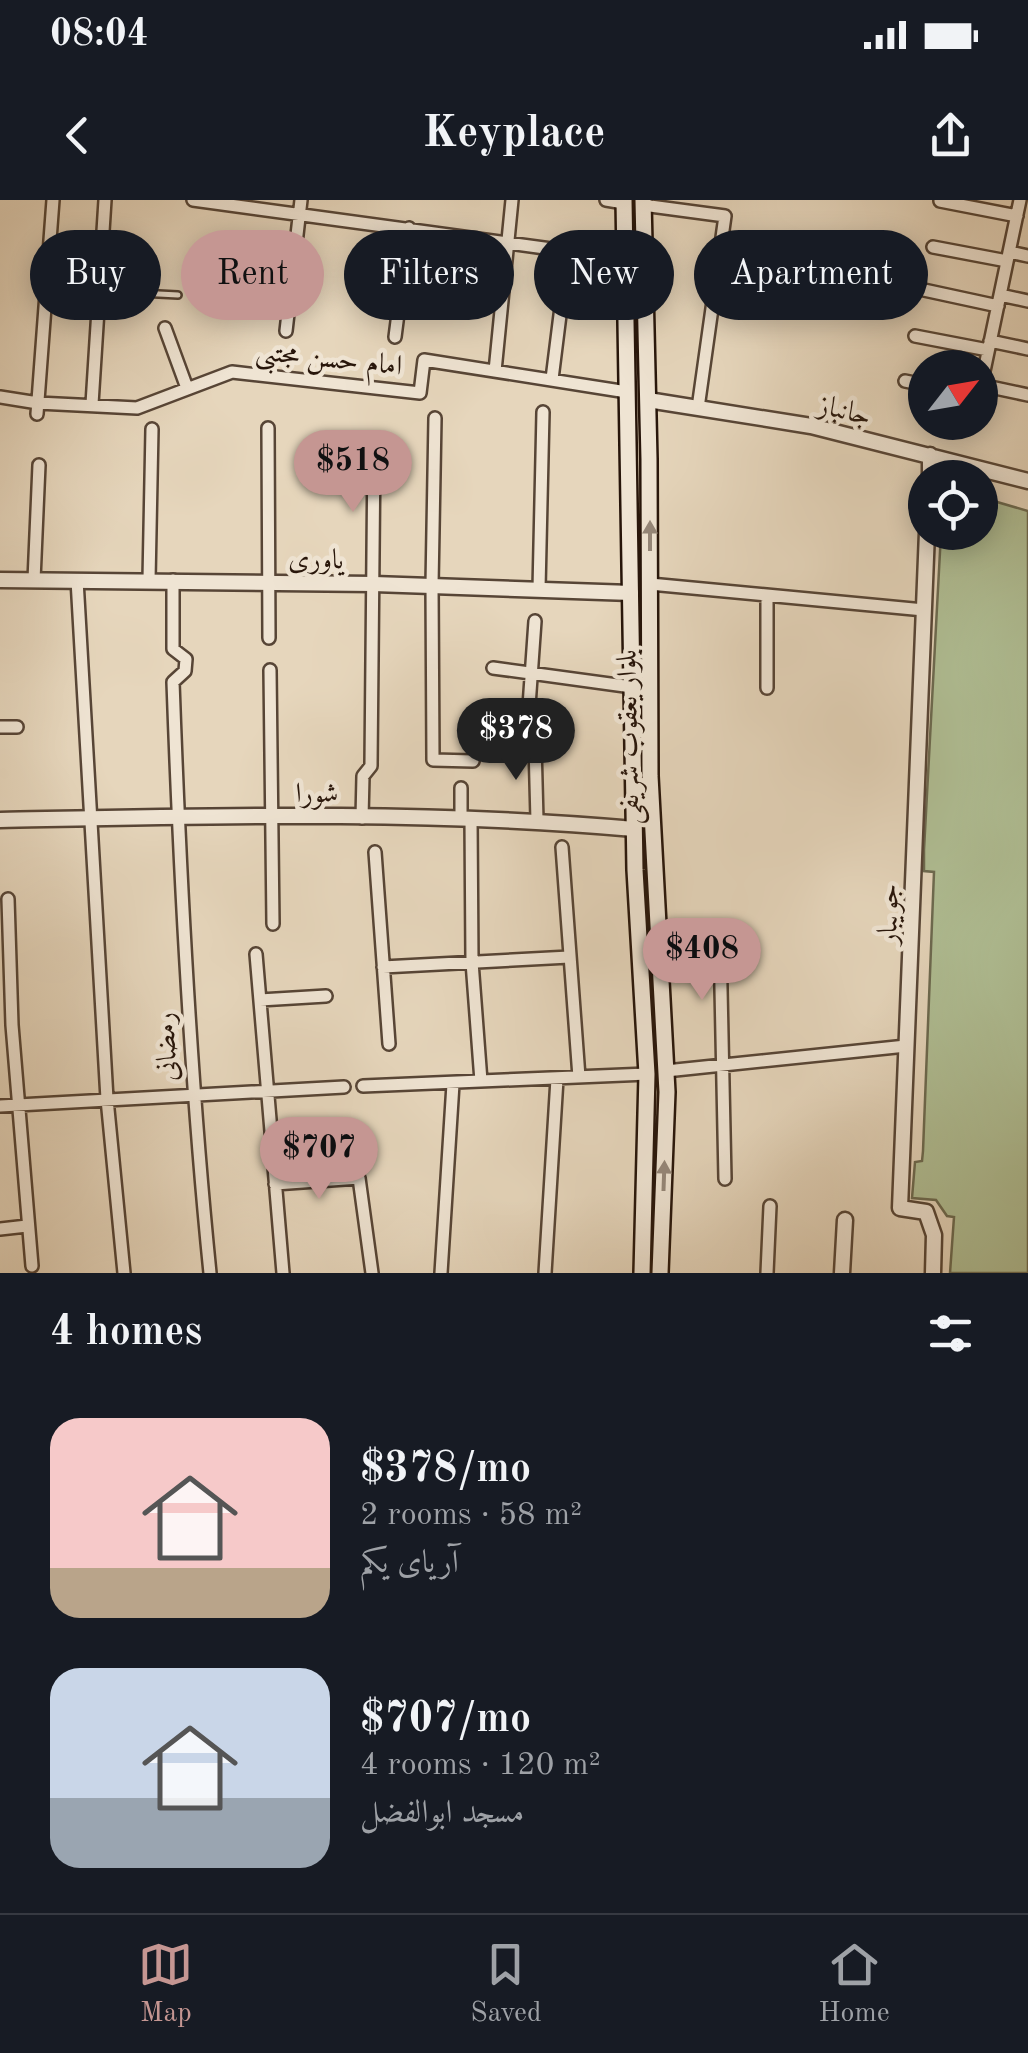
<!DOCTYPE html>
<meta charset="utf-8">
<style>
body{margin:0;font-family:"Old Standard TT",Amiri,serif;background:#20242c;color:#f1f3f6;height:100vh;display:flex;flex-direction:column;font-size:38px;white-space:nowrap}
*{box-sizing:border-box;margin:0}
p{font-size:32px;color:#9ea1a6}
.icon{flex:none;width:55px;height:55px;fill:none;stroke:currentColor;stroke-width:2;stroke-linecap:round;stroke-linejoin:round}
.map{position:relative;height:1073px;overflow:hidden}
.panel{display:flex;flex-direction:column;background:#171b24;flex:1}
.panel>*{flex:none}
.guide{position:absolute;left:30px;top:30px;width:970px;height:90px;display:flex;gap:20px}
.needle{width:65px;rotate:59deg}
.controls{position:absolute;left:908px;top:150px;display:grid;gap:20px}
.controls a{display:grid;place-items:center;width:90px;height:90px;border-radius:50%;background:#171b24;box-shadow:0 5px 25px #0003;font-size:50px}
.price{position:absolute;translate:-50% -85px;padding:0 22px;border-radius:35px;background:#c59692;color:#111;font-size:32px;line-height:65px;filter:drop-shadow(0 2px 5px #0008)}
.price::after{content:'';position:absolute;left:50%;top:60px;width:30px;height:22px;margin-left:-15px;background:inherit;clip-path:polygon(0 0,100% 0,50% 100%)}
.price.active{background:#222;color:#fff}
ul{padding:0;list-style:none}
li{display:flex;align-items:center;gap:30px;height:250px;padding:0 50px}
li span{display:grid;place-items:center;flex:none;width:280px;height:200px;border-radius:30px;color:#555}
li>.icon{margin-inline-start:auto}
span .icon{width:120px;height:120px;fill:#fffc;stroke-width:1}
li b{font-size:42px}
h2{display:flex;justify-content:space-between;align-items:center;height:120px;padding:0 50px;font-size:42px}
.chip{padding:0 35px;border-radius:45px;background:#171b24;box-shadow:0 5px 25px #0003;font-size:35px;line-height:90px}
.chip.active{background:#c59692;color:#111}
.status{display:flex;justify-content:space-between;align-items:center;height:70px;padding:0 50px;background:#171b24;direction:ltr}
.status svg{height:28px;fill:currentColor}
header{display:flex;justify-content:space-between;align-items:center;height:130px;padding:0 50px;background:#171b24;font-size:45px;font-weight:800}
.dock{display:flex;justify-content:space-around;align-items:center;height:140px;border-top:2px solid #363941;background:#171b24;font-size:28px;color:#9ea1a6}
.dock a{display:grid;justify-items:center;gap:5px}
.dock .active{color:#c59692}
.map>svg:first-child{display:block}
.green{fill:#b0bf95;stroke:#6c6a50;stroke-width:2.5}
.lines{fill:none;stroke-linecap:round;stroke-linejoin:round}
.service-casing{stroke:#574536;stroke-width:10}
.minor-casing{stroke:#574536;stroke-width:16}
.tertiary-casing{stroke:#574536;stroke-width:19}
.secondary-casing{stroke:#27150a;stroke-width:20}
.service{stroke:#efe4d3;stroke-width:5}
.minor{stroke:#efe4d3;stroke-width:11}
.tertiary{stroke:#efe4d3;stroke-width:14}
.secondary{stroke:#efe4d3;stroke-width:15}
.oneway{fill:#958779}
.labels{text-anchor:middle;stroke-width:9;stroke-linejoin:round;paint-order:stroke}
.street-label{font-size:28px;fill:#27150a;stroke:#efe4d3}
</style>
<div class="status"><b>08:04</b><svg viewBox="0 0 49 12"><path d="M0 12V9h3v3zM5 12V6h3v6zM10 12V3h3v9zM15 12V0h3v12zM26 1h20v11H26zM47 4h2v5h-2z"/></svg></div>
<header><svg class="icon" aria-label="back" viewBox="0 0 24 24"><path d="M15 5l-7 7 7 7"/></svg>Keyplace<svg class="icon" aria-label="share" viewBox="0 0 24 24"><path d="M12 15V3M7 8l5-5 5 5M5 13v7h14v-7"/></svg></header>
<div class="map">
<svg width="1028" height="1073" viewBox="0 0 1028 1073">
<rect width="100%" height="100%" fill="#e6d6bc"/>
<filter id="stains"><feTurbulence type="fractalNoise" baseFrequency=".002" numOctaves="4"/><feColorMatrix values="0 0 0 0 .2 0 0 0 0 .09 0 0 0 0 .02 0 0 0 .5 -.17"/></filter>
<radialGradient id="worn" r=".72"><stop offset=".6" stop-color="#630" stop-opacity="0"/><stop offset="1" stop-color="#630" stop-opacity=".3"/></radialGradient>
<path class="green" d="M980 297 1028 311V1073H950L954 1017 947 1016 936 1000 912 998 915 962 922 961 923 951 934 672 924 671V650L941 333 980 332Z"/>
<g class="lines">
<defs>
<path id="service" d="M101 91 178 95
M529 506 560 513"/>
<path id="minor" d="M193 0 625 59
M606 0 624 3
M940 1 1017 16
M643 5 725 16 698 208
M933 47 1007 61
M1009 52 1028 56
M924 90 998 106
M1000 95 1028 101
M47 99 97 102
M165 128 187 188
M286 131 301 0
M915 136 988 150
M395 137 409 28
M990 141 1028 149
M495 171 512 0
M552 179 568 51
M905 181 925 185
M981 185 1028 195
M980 190 1020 0
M0 197 38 203 137 208 232 172 420 193 424 160 627 192
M92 204 105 0
M37 214 53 0
M435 218 432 385 433 560 473 561
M268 228 269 438
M34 380 39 265
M77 380 107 899 124 1073
M149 380 152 229
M173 380V449L186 459 185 471 173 482C180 680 190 876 210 1073
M650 384 924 410
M539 389 543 212
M493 468 632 487
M270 470 273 724
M767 488V395
M529 506 535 421
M0 527H17
M535 545 537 620
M461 588V618
M362 618 363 576 371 566 374 247
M471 618 472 762 481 881
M562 647 579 877
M375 652 389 844
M8 699 12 825 32 1066
M720 741 725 979
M256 754 283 1073
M383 767 569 757
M260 800 326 796
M666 871 906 846
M363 886 647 874
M0 906 344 887
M275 984 359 978 372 1073
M0 1029 27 1026
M441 1073 453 884
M545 1073 557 879
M767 1073 770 1006"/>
<path id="tertiary" d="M648 200 811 226 1028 281
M930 278V255
M927 332 900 1008 926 1012 934 1035 933 1073
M0 380 374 384 631 393
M0 620C211 616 424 610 634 629
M842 1073 845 1020"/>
<path id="secondary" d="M624 0 635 670 647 874 642 1073
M643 0 649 259 650 576 667 892 660 1073"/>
</defs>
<use href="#service" class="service-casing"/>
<use href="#minor" class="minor-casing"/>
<use href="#tertiary" class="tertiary-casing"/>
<use href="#secondary" class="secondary-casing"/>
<use href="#service" class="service"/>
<use href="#minor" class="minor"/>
<use href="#tertiary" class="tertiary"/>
<use href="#secondary" class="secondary"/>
</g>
<defs><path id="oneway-solid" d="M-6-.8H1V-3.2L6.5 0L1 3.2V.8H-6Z" transform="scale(2.5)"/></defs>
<g class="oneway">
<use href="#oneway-solid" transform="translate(650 336) rotate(-90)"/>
<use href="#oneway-solid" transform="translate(664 976) rotate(-88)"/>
</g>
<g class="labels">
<g class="street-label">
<text transform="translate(329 157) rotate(6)" y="10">امام حسن مجتبی</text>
<text transform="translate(845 209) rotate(13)" y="10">جانباز</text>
<text transform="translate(316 358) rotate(1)" y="10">یاوری</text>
<text transform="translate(627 537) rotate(-91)" y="10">بلوار یعقوب شریفی</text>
<text x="317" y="602">شورا</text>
<text transform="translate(887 714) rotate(-88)" y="10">جویبار</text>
<text transform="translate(165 847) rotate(-93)" y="10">رمضانی</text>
</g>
</g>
<rect width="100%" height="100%" filter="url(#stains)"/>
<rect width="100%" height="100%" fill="url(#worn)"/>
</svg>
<div class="controls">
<a><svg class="needle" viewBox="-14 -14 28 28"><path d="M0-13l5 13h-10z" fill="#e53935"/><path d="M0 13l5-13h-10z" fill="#9ea1a6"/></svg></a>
<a><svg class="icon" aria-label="locate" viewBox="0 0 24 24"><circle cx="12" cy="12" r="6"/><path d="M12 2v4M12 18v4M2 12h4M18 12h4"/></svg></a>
</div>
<b class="price" style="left:353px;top:315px">$518</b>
<b class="price active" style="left:516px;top:583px">$378</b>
<b class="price" style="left:702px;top:803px">$408</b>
<b class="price" style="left:319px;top:1002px">$707</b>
<div class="guide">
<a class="chip">Buy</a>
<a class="chip active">Rent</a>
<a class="chip">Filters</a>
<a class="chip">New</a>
<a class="chip">Apartment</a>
</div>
</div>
<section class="panel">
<h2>4 homes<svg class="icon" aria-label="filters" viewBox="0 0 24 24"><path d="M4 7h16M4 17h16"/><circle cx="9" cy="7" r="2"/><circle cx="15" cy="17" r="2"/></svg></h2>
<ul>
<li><span style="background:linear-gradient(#f6c9c9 75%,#b9a48a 0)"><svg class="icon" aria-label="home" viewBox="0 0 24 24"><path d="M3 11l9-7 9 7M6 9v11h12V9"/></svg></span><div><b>$378/mo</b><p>2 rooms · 58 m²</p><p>آریای یکم</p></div></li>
<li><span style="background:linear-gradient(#c9d6e8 65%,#9aa5b1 0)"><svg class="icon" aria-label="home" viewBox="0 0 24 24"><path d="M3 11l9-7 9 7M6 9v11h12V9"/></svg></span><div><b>$707/mo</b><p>4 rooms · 120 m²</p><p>مسجد ابوالفضل</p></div></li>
</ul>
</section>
<nav class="dock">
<a class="active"><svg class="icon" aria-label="map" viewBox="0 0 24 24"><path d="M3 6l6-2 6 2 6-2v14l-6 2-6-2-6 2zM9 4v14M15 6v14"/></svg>Map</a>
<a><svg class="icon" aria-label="saved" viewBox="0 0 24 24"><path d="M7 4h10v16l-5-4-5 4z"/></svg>Saved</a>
<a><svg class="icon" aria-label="home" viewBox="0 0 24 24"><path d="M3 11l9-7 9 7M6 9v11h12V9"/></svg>Home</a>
</nav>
